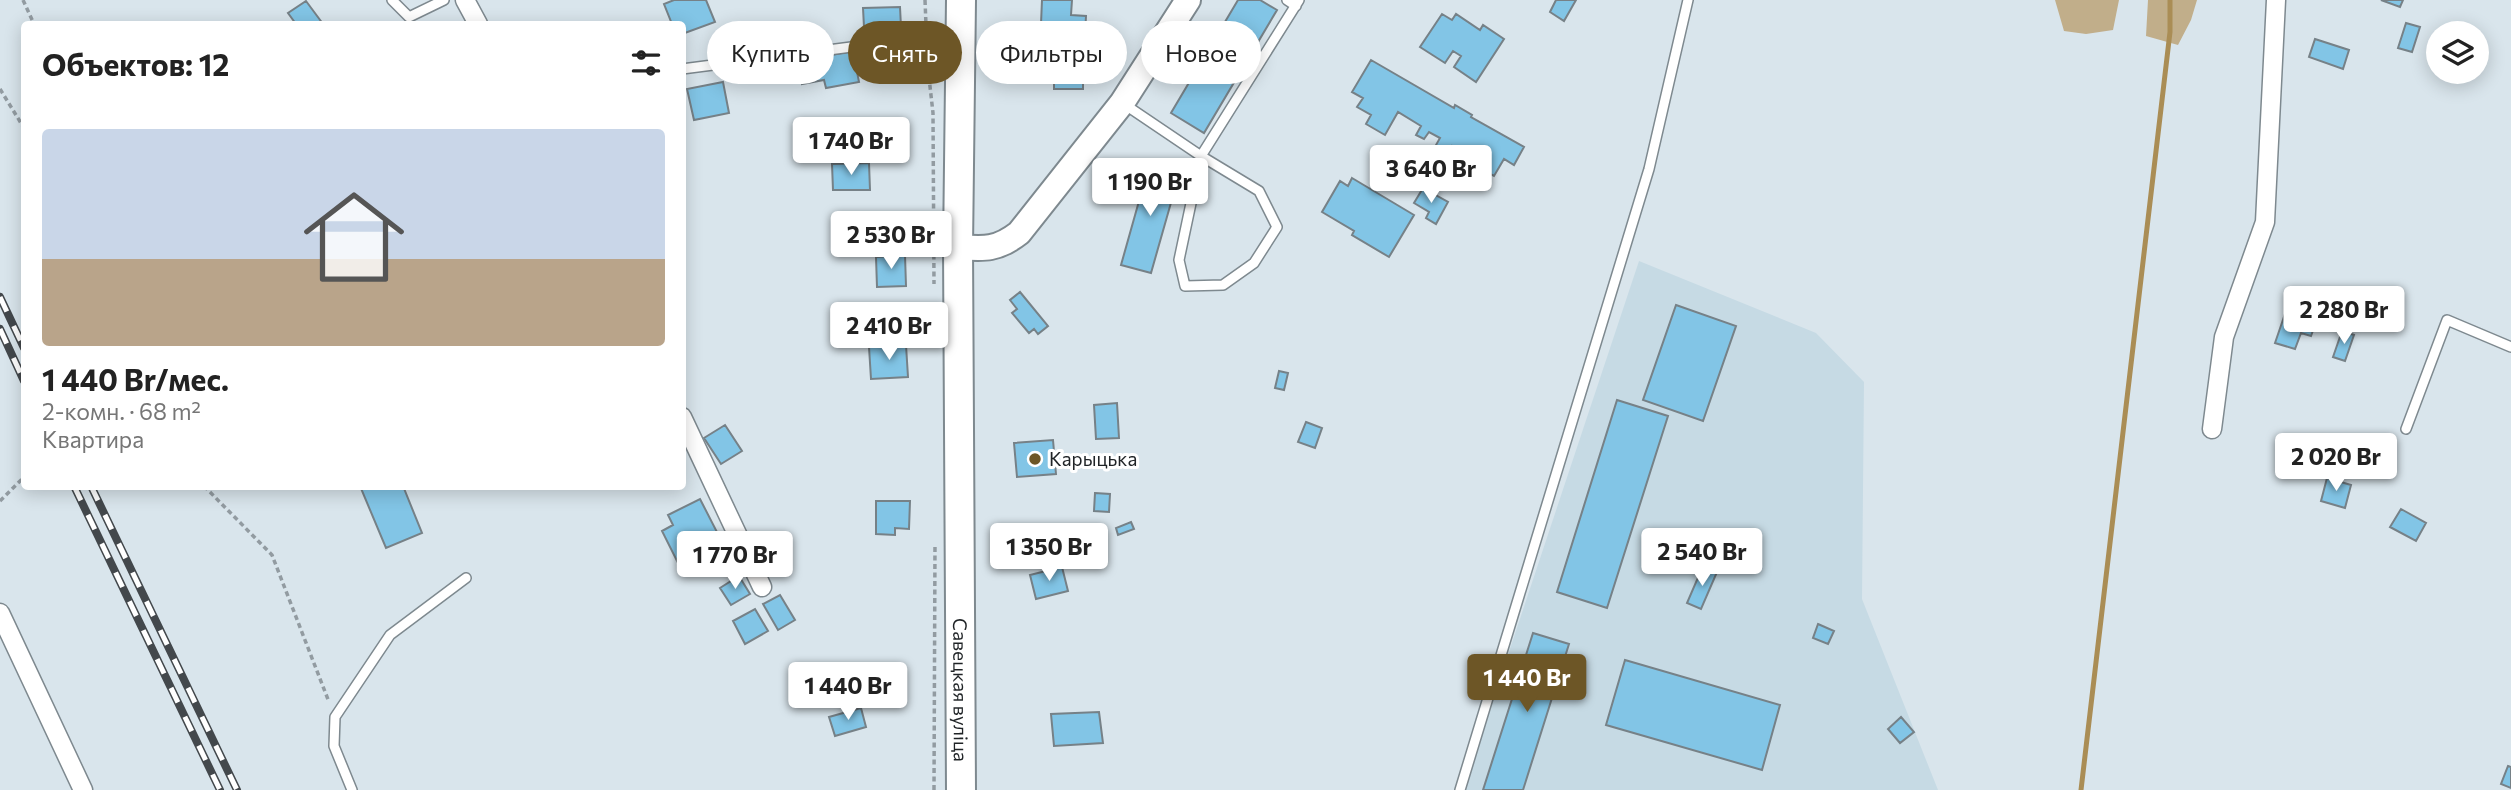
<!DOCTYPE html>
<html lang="ru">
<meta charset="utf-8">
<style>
body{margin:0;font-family:Commissioner,sans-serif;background:#f2f2f2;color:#222;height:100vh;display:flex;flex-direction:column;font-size:26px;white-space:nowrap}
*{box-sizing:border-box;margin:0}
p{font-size:23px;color:#767676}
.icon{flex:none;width:38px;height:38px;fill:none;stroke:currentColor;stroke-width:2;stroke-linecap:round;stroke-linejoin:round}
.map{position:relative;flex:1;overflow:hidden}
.details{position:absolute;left:21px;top:21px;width:665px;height:469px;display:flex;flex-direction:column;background:#fff;border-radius:7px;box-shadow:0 4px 18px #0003}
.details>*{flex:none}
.top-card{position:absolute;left:707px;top:21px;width:665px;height:63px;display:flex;gap:14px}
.fabs{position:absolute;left:2426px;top:21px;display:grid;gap:14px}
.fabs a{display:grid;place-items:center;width:63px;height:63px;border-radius:50%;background:#fff;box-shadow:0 4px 18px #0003;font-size:35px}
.price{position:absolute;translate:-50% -60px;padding:0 16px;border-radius:7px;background:#fff;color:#222;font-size:23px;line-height:46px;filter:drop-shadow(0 2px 4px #0008)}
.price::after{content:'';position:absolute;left:50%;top:42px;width:21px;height:16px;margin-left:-10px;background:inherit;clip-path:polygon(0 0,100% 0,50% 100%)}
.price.active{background:#6d5626;color:#fff}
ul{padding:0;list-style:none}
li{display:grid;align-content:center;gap:14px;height:371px;padding:0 21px}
li span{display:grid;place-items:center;height:217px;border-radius:7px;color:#555}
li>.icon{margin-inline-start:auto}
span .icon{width:126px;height:126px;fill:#fffc;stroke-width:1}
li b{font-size:30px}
h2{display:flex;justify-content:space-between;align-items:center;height:84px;padding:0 21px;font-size:30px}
.tag{padding:0 24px;border-radius:32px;background:#fff;box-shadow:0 4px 18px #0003;font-size:24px;line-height:63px}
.tag.active{background:#6d5626;color:#fff}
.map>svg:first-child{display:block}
.built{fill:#c6dae4}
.green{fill:#c1ae8a}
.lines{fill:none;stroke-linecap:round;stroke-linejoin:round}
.stream{stroke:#aa8d55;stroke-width:5}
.building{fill:#82c5e6;stroke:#768187;stroke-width:2}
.lane-casing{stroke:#7e898f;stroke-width:12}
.street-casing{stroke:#7e898f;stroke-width:21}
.secondary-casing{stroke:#7e898f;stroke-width:28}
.primary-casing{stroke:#7e898f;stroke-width:32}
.path{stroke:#929ba1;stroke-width:3.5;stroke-dasharray:5 3.5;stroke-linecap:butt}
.lane{stroke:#fff;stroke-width:9}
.street{stroke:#fff;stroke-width:18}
.secondary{stroke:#fff;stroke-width:24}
.primary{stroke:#fff;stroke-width:28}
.rail-casing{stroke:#43484c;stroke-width:8}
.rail{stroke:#fff;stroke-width:5;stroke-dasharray:16;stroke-linecap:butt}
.poi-dot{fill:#6d5626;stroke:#fff;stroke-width:2.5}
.labels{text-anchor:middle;stroke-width:6;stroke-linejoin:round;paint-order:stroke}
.poi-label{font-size:19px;fill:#1f2326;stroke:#fff;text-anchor:start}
.street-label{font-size:19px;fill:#1f2326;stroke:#fff}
</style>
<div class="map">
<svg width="2511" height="790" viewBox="0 0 2511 790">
<rect width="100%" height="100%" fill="#d9e5ec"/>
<path class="built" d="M1639 261 1816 333 1864 382 1862 599 1938 790H1463Z"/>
<path class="green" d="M2055 0H2119L2113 30 2086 34 2064 31Z
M2148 0H2197L2191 20 2178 45 2146 36Z"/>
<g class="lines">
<path class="stream" d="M2081 790 2170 32V0"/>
</g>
<path class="building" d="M674 0H706L715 22 682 34V24H672L664 4Z
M1042 0H1072L1071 15 1086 16 1085 35 1062 34V49L1040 48Z
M1238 0H1260L1277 10 1204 133 1171 113Z
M1556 0H1576L1564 21 1550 12Z
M2381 0H2403L2400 7Z
M306 1 323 24H296L288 13Z
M900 7 901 27H864L863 8Z
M1442 14 1452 20 1456 14 1480 30 1483 25 1504 39 1476 82 1454 67 1461 56 1453 51 1445 63 1420 47Z
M2406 23 2420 27 2412 52 2398 48Z
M2315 39 2349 50 2343 69 2309 57Z
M853 51 859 82 826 88 824 80 802 84 798 61Z
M1054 58H1083V89H1054Z
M1371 60 1454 108 1455 105 1472 115 1471 117 1524 147 1514 165 1504 159 1494 176 1472 164 1461 184 1444 175 1459 150 1452 146 1449 152 1436 145 1440 138 1429 132 1424 139 1416 135 1421 126 1398 112 1385 135 1366 124 1371 115 1357 107 1363 98 1352 92Z
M723 82 729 113 694 120 687 89Z
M1150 162 1180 171 1151 273 1121 265Z
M869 163 870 190H833L832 164Z
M1352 178 1414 215 1389 257 1352 235 1354 231 1322 212 1340 181 1348 186Z
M1423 188 1448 202 1436 224 1426 218 1429 212 1414 203Z
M905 255 906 286 877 287 876 257Z
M1020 292 1048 326 1038 334 1034 329 1029 333 1012 313 1017 309 1010 300Z
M1676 305 1736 326 1703 421 1643 400Z
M2288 305 2318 316 2311 336 2301 333 2295 349 2275 343Z
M915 307 916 322H903V326H888L887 308Z
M2342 331 2354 335 2345 361 2333 357Z
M906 345 908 377 871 379 869 347Z
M1279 371 1288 373 1284 390 1275 388Z
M1617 400 1668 416 1607 608 1557 592Z
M1117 403 1119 438 1096 439 1094 405Z
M1306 422 1322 428 1315 448 1298 442Z
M725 425 742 451 721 464 704 438Z
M1053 440 1056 474 1017 477 1014 443Z
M2327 478 2351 485 2345 508 2321 501Z
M360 486H403L422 533 386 548Z
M1095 493 1110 494 1109 512 1094 511Z
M700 499 719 536 691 550 694 557 679 565 662 531 673 525 668 515Z
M876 501H910L909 529 895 528V535L876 534Z
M2401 509 2426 523 2416 541 2390 527Z
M1131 522 1134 529 1118 535 1116 528Z
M1703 566 1717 572 1701 609 1687 603Z
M1062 567 1068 591 1036 599 1030 575Z
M739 576 750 594 731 605 720 588Z
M780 595 795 620 778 630 763 604Z
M755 609 768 631 745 644 733 621Z
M1818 624 1834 631 1828 644 1813 638Z
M1533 633 1569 644 1523 790H1483Z
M1625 660 1780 705 1762 770 1606 725Z
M861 708 866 727 835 736 829 717Z
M1099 712 1103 743 1054 746 1051 714Z
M1901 717 1914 732 1900 743 1888 729Z
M2508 766 2511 767V788L2501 784Z"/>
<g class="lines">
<defs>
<path id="lane" d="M392 0 409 17 444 0
M1287 0 1296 6
M682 69 959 33
M1124 104 1201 156 1179 260 1185 286 1223 285 1254 263 1277 227 1259 191 1201 156 1299 0
M2406 429 2447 320 2511 347
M352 790 334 746 335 717 390 635 466 578
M1460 790 1649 169 1688 0"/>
<path id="street" d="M465 0 478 24
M682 417 762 587
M2212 429 2224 337 2265 222 2276 0
M0 613 83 790"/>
<path id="secondary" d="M958 247C985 249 997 250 1019 233L1122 103 1188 0"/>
<g id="primary">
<path id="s1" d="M961 0 958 247 961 790"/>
</g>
</defs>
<use href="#lane" class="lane-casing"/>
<use href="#street" class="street-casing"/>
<use href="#secondary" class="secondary-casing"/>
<use href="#primary" class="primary-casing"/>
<path class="path" d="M23 0 34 24
M925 0 926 25
M926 51 933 113 934 284
M0 89 24 128
M204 486 272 555 329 702
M0 501 24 477
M934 790 935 544"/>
<use href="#lane" class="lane"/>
<use href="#street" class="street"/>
<use href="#secondary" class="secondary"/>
<use href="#primary" class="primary"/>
<defs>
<path id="rail" d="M0 297 24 348
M0 329 24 381
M74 486 220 790
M91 486 237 790"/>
</defs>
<use href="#rail" class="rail-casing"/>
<use href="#rail" class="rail"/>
</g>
<circle class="poi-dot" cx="1035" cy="459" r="7"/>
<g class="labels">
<g class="poi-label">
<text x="1049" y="466">Карыцька</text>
</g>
<g class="street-label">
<text dy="7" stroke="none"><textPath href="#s1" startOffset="690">Савецкая вуліца</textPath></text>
</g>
</g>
</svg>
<div class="fabs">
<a><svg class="icon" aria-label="layers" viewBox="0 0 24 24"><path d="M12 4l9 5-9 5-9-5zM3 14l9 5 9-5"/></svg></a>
</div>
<b class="price" style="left:851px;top:177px">1 740 Br</b>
<b class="price" style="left:1431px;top:205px">3 640 Br</b>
<b class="price" style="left:1150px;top:218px">1 190 Br</b>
<b class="price" style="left:891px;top:271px">2 530 Br</b>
<b class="price" style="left:2344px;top:346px">2 280 Br</b>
<b class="price" style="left:889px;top:362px">2 410 Br</b>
<b class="price" style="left:2336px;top:493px">2 020 Br</b>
<b class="price" style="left:1049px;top:583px">1 350 Br</b>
<b class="price" style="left:1702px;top:588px">2 540 Br</b>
<b class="price" style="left:735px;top:591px">1 770 Br</b>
<b class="price active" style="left:1527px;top:714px">1 440 Br</b>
<b class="price" style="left:848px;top:722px">1 440 Br</b>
<div class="top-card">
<a class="tag">Купить</a>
<a class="tag active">Снять</a>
<a class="tag">Фильтры</a>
<a class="tag">Новое</a>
</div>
<section class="details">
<h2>Объектов: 12<svg class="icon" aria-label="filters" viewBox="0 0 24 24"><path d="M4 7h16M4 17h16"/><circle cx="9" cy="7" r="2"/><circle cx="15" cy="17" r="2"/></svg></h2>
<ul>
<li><span style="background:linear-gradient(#c9d6e8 60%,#b9a48a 0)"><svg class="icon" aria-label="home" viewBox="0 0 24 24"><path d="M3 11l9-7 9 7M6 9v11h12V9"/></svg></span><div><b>1 440 Br/мес.</b><p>2-комн. · 68 m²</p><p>Квартира</p></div></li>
</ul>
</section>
</div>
